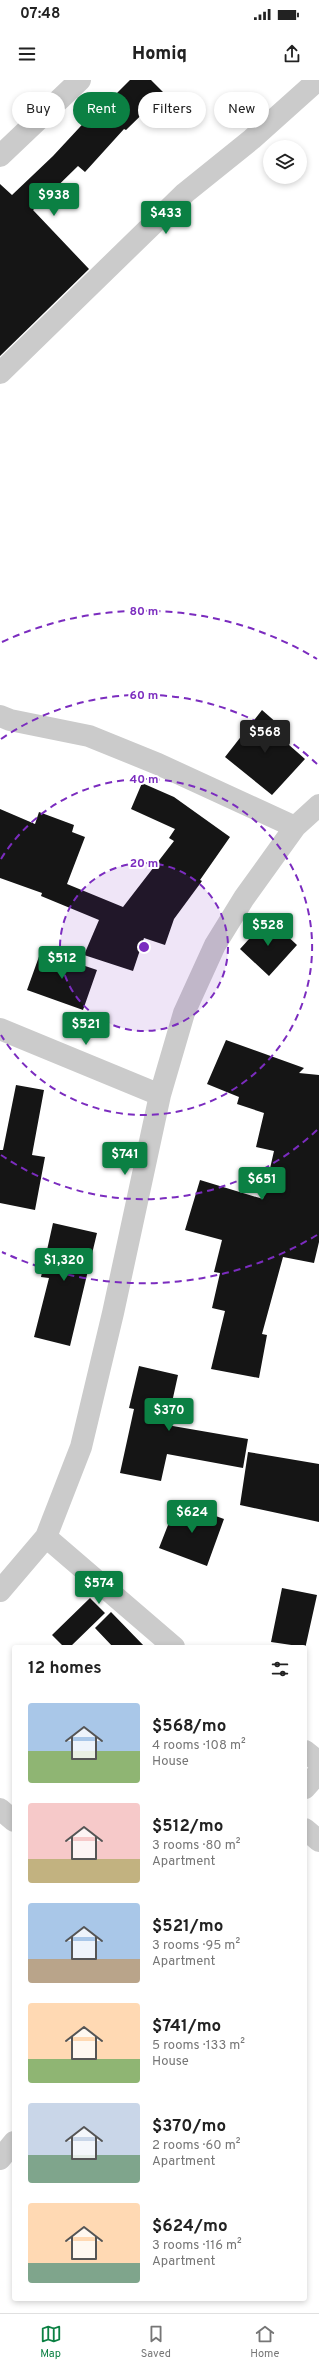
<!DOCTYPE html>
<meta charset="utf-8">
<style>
body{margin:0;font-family:Overpass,sans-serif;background:#f6f6f6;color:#222;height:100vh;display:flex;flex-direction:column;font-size:15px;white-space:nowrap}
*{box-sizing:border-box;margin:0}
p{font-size:13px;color:#767676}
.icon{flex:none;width:22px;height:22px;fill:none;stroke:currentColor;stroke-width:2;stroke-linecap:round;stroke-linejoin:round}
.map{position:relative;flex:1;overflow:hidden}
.panel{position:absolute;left:12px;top:1565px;width:295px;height:656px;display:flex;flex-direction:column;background:#fff;border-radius:4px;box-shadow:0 2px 6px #0003}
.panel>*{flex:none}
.banner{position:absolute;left:12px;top:12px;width:295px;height:36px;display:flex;gap:8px}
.tools{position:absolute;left:263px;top:60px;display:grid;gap:8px}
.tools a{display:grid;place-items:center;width:44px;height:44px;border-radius:50%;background:#fff;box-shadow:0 2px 6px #0003;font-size:20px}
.price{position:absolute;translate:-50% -34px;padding:0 9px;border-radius:4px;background:#0b8043;color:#fff;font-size:13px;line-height:26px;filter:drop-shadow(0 1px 2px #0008)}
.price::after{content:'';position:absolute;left:50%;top:24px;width:12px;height:9px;margin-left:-6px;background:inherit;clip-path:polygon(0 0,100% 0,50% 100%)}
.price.on{background:#222;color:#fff}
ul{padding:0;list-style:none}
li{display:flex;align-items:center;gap:12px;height:100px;padding:0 16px}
li span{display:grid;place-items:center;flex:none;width:112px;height:80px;border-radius:4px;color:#555}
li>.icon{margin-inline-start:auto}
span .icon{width:48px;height:48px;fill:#fffc;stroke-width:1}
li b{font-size:17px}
h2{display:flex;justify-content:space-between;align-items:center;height:48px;padding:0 16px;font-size:17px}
.chip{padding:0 14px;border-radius:18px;background:#fff;box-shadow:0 2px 6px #0003;font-size:14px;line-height:36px}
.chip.on{background:#0b8043;color:#fff}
.status{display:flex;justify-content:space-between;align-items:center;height:28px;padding:0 20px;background:#fff;direction:ltr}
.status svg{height:11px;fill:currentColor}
header{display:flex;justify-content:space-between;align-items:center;height:52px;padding:0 16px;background:#fff;font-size:18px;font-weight:800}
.tabs{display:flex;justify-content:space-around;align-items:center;height:56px;border-top:1px solid #e0e0e0;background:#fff;font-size:11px;color:#767676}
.tabs a{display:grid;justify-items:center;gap:2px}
.tabs .on{color:#0b8043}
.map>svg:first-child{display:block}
.building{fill:#151515}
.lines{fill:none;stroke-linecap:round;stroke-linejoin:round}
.minor{stroke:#cbcbcb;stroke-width:22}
.ring{fill:none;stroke:#7b2cbf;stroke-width:2;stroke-dasharray:7 5}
.centre{fill:#7b2cbf;stroke:#fff;stroke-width:2}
.ring-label{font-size:12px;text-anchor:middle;font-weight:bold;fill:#7b2cbf;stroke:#fff;stroke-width:4;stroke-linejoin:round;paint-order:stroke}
</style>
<div class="status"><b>07:48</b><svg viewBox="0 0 49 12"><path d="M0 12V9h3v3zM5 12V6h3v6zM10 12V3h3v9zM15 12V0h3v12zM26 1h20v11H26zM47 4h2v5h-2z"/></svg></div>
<header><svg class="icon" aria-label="menu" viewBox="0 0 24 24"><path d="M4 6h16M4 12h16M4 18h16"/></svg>Homiq<svg class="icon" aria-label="share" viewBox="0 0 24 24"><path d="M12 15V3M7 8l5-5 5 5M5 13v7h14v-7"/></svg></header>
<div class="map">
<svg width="319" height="2233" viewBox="0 0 319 2233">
<rect width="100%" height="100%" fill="#fff"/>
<path class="building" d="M130 0H151L164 13 126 50 124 49 85 92 78 86 33 130 89 189 0 276V104L12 115 53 76 92 34 94 36Z
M262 630 286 651 280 657 305 679 272 715 225 677Z
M142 703 174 717 230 757 200 800 202 801 174 839 165 865 144 858 133 891 84 875 99 840 41 816 42 813 0 798V729L35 744 39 732 74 745 72 752 85 757 67 804 123 827 174 761 169 758 175 749 131 729Z
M268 838 297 865 269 896 240 869Z
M41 871 97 890 83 930 27 910Z
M226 960 304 988 299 993 319 995V1162L314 1183 283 1177 262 1254 267 1255 259 1298 211 1289 225 1231 212 1228 220 1193 214 1192 222 1160 185 1150 200 1100 263 1119 274 1071 256 1067 264 1033 237 1024 239 1017 207 1004Z
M16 1005 44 1010 32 1075 45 1077 35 1130 0 1123V1070H3Z
M53 1143 97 1153 70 1266 34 1257 49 1198 41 1197Z
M139 1286 178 1295 167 1345 248 1359 243 1388 167 1374 161 1401 120 1393 134 1329 129 1328Z
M248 1372 319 1384V1442L240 1425Z
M177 1422 224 1439 207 1486 159 1468Z
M282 1508 317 1515 305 1569V1567L271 1562Z
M90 1518 105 1533 70 1567H64L52 1555Z
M111 1532 145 1567H113L95 1548Z"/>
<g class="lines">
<path class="minor" d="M0 76 80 0
M0 293 185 113 252 59 318 0
M0 636 10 640 89 656 158 684 295 747
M0 949 160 1015
M46 1457 174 1567
M0 1511 46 1457 81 1367 113 1233 160 1015 184 933 215 865 244 818 295 747 319 725
M305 1671 319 1682
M305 1708 319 1692
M0 1729 14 1741
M305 1749 319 1761
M0 2079 14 2062"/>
</g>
<circle cx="144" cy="867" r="84" fill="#7b2cbf" fill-opacity=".12"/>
<g class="ring">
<circle cx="144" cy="867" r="84"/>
<path d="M1 779A168 168 0 1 1 1 955"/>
<path d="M317 1050A252 252 0 0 1 1 1075M1 659A252 252 0 0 1 317 684"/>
<path d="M317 1155A336 336 0 0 1 2 1172M2 562A336 336 0 0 1 317 579"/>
</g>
<circle cx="144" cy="867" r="6" class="centre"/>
<g class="ring-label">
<text x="144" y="535">80 m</text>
<text x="144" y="619">60 m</text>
<text x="144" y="703">40 m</text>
<text x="144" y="787">20 m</text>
</g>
</svg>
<div class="tools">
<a><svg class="icon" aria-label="layers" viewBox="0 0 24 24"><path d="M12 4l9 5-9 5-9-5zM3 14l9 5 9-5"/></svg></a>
</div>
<b class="price" style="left:54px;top:137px">$938</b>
<b class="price" style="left:166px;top:155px">$433</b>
<b class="price on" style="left:265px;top:674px">$568</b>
<b class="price" style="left:268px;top:867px">$528</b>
<b class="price" style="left:62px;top:900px">$512</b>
<b class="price" style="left:86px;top:966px">$521</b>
<b class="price" style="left:125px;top:1096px">$741</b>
<b class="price" style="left:262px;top:1121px">$651</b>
<b class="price" style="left:64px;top:1202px">$1,320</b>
<b class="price" style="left:169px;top:1352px">$370</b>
<b class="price" style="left:192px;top:1454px">$624</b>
<b class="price" style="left:99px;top:1525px">$574</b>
<div class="banner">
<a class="chip">Buy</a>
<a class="chip on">Rent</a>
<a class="chip">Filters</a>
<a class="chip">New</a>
</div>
<section class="panel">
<h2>12 homes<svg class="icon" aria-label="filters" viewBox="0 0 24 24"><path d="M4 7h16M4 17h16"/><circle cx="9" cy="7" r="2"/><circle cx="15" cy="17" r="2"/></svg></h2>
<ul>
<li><span style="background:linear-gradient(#a9c7e8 60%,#8fb573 0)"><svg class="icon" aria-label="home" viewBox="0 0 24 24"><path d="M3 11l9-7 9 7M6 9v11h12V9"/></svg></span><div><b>$568/mo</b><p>4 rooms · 108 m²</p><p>House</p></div></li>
<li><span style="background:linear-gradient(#f6c9c9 70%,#c2b280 0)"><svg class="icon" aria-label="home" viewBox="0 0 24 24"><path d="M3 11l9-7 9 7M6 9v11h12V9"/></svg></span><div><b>$512/mo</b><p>3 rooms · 80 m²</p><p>Apartment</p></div></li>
<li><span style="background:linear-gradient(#a9c7e8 70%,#b9a48a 0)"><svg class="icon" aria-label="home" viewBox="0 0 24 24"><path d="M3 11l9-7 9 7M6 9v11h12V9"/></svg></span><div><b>$521/mo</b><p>3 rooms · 95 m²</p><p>Apartment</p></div></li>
<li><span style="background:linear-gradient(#ffd9b3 70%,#8fb573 0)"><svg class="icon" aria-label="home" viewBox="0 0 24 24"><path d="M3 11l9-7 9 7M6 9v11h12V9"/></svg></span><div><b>$741/mo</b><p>5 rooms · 133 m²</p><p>House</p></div></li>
<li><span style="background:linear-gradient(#c9d6e8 65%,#7fa58c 0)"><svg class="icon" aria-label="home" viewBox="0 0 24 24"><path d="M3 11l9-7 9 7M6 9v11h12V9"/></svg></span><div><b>$370/mo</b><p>2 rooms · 60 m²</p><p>Apartment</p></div></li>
<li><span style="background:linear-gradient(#ffd9b3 75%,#7fa58c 0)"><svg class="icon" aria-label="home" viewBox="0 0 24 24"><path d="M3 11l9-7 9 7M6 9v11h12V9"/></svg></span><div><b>$624/mo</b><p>3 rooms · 116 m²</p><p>Apartment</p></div></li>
</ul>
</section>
</div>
<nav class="tabs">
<a class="on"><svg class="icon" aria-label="map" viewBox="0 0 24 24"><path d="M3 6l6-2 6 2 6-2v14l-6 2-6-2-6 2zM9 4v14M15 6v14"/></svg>Map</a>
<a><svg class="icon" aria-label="saved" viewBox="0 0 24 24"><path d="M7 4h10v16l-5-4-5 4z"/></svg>Saved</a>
<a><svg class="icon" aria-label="home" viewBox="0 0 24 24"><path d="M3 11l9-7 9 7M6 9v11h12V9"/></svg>Home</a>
</nav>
